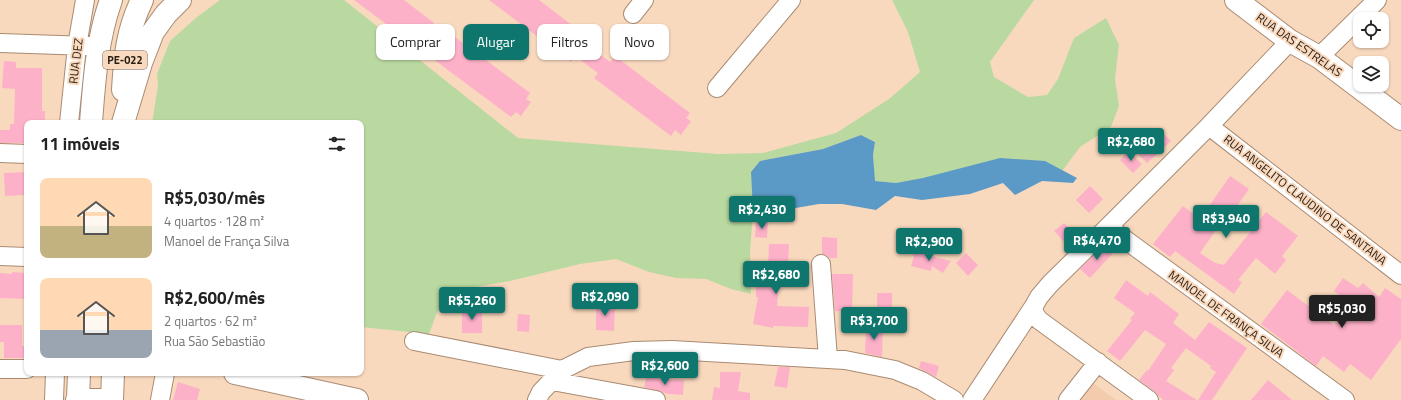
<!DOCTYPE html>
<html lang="pt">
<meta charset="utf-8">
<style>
body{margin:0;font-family:"Titillium Web",sans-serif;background:#f6f6f6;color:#222;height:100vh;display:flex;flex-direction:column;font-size:15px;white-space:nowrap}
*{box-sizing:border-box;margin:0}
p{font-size:13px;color:#767676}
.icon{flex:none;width:22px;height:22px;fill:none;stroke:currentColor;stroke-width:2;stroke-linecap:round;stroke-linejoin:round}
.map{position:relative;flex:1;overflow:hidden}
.panel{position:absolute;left:24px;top:120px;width:340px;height:256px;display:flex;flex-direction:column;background:#fff;border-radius:8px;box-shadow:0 1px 3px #0004}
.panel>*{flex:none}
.banner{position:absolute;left:376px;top:24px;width:380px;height:36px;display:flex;gap:8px}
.buttons{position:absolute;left:1353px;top:12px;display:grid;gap:8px}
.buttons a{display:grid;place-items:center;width:36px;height:36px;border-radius:8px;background:#fff;box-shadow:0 1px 3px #0004;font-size:20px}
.price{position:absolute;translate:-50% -34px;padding:0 9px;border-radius:4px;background:#0f766e;color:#fff;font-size:13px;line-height:26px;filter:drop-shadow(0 1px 2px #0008)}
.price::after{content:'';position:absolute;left:50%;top:24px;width:12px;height:9px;margin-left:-6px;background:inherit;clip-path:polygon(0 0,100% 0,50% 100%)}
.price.active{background:#222;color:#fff}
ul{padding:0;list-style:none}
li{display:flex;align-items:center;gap:12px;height:100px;padding:0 16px}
li span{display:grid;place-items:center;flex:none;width:112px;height:80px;border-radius:8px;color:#555}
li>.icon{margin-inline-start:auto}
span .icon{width:48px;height:48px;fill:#fffc;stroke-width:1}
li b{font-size:17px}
h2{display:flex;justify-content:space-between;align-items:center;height:48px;padding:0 16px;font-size:17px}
.chip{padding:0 14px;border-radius:8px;background:#fff;box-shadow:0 1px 3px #0004;font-size:14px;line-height:36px}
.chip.active{background:#0f766e;color:#fff}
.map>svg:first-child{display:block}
.built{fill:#f2ccad}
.green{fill:#bad9a1}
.water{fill:#5b9ac7}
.building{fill:#fdb1c8}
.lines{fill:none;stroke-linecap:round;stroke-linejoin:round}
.street-casing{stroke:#a98b73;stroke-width:20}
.secondary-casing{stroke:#a98b73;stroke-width:24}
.highway-casing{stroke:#a98b73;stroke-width:24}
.street{stroke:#fff;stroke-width:18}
.secondary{stroke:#fff;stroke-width:22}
.highway{stroke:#fff;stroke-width:22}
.labels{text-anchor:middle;stroke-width:4;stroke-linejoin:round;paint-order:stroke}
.shield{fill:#f9d9be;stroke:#675546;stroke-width:1}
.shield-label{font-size:11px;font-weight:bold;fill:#281c13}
.street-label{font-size:12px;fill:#281c13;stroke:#f9d9be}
</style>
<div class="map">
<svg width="1401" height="400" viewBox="0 0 1401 400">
<rect width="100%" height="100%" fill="#f9d9be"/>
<path class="built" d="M1090 381 1116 400H1076Z"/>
<path class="green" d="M220 0H344L518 138 718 154 763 153 836 133 889 99 920 72 908 32 892 0H1034L990 62 994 77 1028 97 1047 95 1058 79 1074 38 1106 18 1119 45 1115 79 1119 106 1111 127 1080 147 1060 174 896 183 874 181 873 155 875 142 861 135 823 149 760 161 753 210 750 253 751 294 731 289 706 279 676 278 649 272 616 259 580 264 510 281 475 287 442 299 429 334 361 327V123H152L158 85 157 74 170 41 197 17Z"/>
<path class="water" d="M861 135 875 142 873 155 875 181 896 183 923 178 1000 158 1045 161 1077 178 1073 183 1042 181 1015 195 1003 183 970 194 922 200 895 196 876 210 842 204H819L761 214 753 210 751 172 760 161 823 149Z"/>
<path class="building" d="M354 0H404L434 23 430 28 451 43 455 37 530 93 526 99 531 102 521 116 516 112 511 117Z
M489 0H539L590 39 586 44 610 62 615 56 690 113 686 118 691 121 681 135 675 130 671 136 594 78 598 73 575 56 571 62Z
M4 61 16 62V68H42V111H45V123H27V143H0V130H10V124H14L15 89 2 88Z
M1161 131 1171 141 1147 163 1138 154Z
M1128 151 1142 164 1133 173 1120 160Z
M27 172V195L5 196 4 173Z
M1230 176 1249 189 1228 219 1225 217 1200 253 1215 263 1224 265 1266 212 1298 236 1282 256 1286 260 1275 274 1256 258 1238 280 1242 282 1234 294 1175 251 1170 257 1153 244 1183 206 1200 219Z
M1090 186 1103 199 1089 213 1076 200Z
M756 221 768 222 767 238 755 237Z
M1064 223 1073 233 1063 241 1054 231Z
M822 237 837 238V258H830L826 255 822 254Z
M769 244H789L788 263H781L777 306 809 307 808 327 773 326V328L753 324 758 297H756V284H758L759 268H768Z
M1105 244 1114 252 1090 278 1080 269Z
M914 251 915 252 951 261 943 273 932 266 931 271 911 266 914 256 912 255Z
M966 253 978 265 968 276 956 263Z
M12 272 27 273V299L0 298V273L12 274Z
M832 274H853L852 312 835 311Z
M1343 278 1358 288 1363 283 1379 297 1385 288 1401 299V339L1371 380 1350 364 1344 372 1323 356 1316 366 1261 324 1287 290 1334 325 1352 305 1334 291Z
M1126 280 1148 296 1150 292 1179 314 1173 323 1195 340 1209 322 1247 348 1212 400H1198L1216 372 1210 368 1211 366 1186 348 1171 368 1174 370 1166 381 1197 400H1163L1155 392 1139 380 1147 370 1148 371 1166 344 1145 330 1120 361 1107 351 1132 320 1130 319 1135 313 1114 298Z
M877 293H892V312H877Z
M596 304 615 305 614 331 596 330Z
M462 309 482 310V333H462Z
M518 314 530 315 529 332 517 331Z
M0 325H22V346H27V358H4V342H0Z
M866 326H883L882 357 865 353Z
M921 361 939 366 936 377 919 368Z
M778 367H790L787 388 774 386Z
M720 372H741L738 391 750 393V400H712L714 387 720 388Z
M647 375 660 379 684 380 683 395 668 394 644 387Z
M1268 380 1292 400H1251Z
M178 382 200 389 197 400H173Z"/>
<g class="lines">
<defs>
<path id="street" d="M633 14 644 0
M0 43 89 46
M1319 57 1377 0
M717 88 791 0
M69 123 77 46 85 0
M1209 126 1401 275
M0 153 27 154
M1108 227 1345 400
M0 256 27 257
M821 264 828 359
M414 341 562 370
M0 369H27
M552 381 656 400
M54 400 55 373
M160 400 165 373
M537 400 541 392 562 370 588 357 634 351 672 350 845 360 895 370 922 381 954 400
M972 400 1034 306
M1068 400 1098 362
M1149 400 1039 320 1034 313V306L1039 297 1050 284 1108 227 1209 126 1290 41"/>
<path id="secondary" d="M1236 0 1290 41 1319 57 1401 119
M235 373 357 400"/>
<path id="highway" d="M123 90C125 56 127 31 142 0
M91 123C94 82 97 39 111 0
M123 123 141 63 153 32 166 14 180 0
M77 400H112
M78 400 79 373
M112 400 113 373"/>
</defs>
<use href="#street" class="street-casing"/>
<use href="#secondary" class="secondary-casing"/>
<use href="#highway" class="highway-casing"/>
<use href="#street" class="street"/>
<use href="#secondary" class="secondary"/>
<use href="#highway" class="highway"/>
</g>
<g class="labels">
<rect class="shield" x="103" y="51" width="44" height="18" rx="3"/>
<g class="shield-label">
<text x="125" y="64">PE-022</text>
</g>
<g class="street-label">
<text transform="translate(1299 45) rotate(35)" y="4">RUA DAS ESTRELAS</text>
<text transform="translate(76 61) rotate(-83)" y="4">RUA DEZ</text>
<text transform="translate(1305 200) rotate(38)" y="4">RUA ANGELITO CLAUDINO DE SANTANA</text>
<text transform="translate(1226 314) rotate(36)" y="4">MANOEL DE FRANÇA SILVA</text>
</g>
</g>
</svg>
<div class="buttons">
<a><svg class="icon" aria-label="locate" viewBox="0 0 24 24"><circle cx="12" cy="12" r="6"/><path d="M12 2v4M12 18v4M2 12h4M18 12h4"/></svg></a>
<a><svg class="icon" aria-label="layers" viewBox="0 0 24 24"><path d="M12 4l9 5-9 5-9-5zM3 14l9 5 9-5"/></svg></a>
</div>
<b class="price" style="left:1131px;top:162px">R$2,680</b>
<b class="price" style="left:762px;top:230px">R$2,430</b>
<b class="price" style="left:1226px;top:239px">R$3,940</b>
<b class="price" style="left:1097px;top:261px">R$4,470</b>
<b class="price" style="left:929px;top:262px">R$2,900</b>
<b class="price" style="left:776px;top:295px">R$2,680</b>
<b class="price" style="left:605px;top:317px">R$2,090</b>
<b class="price" style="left:472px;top:321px">R$5,260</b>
<b class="price active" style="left:1342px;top:329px">R$5,030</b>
<b class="price" style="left:874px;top:341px">R$3,700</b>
<b class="price" style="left:665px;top:386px">R$2,600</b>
<div class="banner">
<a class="chip">Comprar</a>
<a class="chip active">Alugar</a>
<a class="chip">Filtros</a>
<a class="chip">Novo</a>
</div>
<section class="panel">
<h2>11 imóveis<svg class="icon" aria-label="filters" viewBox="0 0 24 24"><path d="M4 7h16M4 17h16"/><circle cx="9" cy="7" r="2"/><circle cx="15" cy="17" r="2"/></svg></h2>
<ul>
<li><span style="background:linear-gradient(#ffd9b3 60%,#c2b280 0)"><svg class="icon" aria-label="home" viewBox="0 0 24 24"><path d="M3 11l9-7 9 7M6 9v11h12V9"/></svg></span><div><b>R$5,030/mês</b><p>4 quartos · 128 m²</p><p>Manoel de França Silva</p></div></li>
<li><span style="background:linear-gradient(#ffd9b3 65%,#9aa5b1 0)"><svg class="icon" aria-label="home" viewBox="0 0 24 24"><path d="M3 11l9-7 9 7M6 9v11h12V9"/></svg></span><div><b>R$2,600/mês</b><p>2 quartos · 62 m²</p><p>Rua São Sebastião</p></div></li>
</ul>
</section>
</div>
